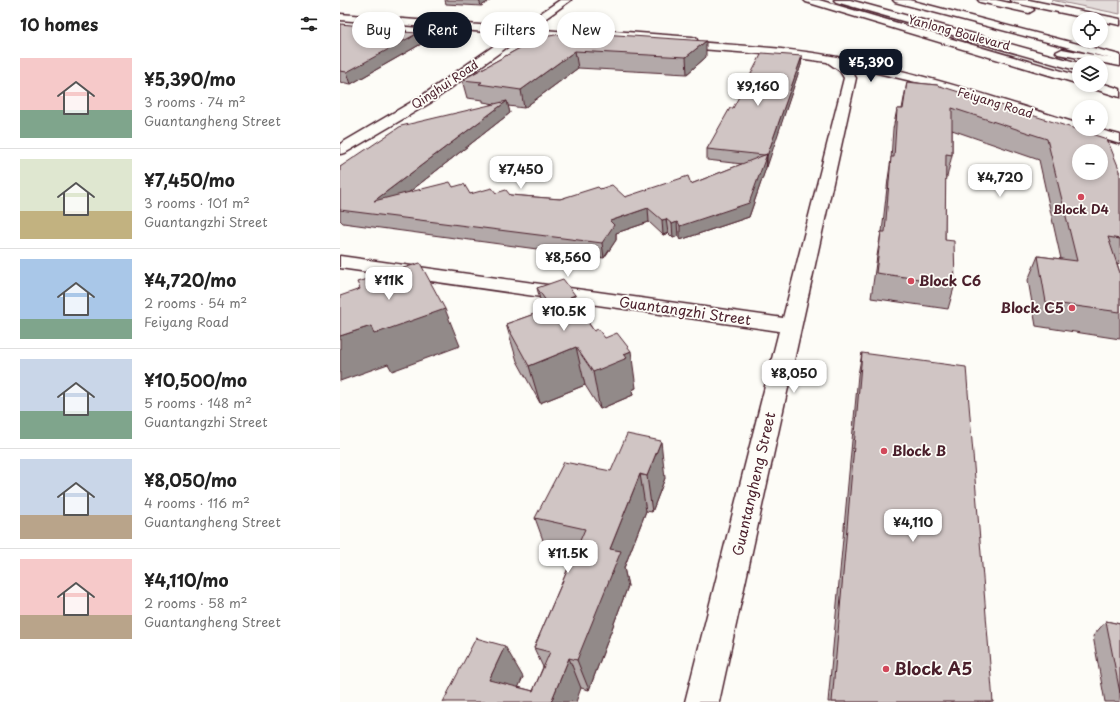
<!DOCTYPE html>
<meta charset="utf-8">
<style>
body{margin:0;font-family:"Playpen Sans",sans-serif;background:#f2f2f2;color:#222;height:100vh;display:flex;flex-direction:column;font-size:15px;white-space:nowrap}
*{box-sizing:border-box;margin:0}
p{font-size:13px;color:#767676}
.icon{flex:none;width:22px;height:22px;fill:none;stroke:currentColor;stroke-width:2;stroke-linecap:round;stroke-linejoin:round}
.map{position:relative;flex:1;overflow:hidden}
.panel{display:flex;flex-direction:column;background:#fff;width:340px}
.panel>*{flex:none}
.guide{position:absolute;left:12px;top:12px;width:380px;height:36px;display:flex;gap:8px}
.fabs{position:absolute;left:732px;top:12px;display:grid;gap:8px}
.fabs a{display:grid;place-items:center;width:36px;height:36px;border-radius:50%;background:#fff;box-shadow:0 2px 6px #0003;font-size:20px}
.price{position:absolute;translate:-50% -34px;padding:0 9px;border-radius:8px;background:#fff;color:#222;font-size:13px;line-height:26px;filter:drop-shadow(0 1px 2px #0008)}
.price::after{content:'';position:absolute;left:50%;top:24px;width:12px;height:9px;margin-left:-6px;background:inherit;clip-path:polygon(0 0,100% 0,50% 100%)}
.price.on{background:#111827;color:#fff}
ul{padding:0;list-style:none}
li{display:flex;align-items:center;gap:12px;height:100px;padding:0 20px}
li+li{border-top:1px solid #e0e0e0}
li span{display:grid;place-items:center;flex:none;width:112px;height:80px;border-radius:0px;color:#555}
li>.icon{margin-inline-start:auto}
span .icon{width:48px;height:48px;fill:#fffc;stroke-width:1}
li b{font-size:17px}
h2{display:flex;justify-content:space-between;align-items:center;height:48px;padding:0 20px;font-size:17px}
.pill{padding:0 14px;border-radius:18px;background:#fff;box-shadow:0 2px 6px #0003;font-size:14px;line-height:36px}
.pill.on{background:#111827;color:#fff}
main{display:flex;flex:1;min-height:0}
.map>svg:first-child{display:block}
.green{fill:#e3dcda;stroke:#967e82}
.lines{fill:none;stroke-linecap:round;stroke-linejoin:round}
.minor-casing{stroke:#4a1f2b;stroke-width:3}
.major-casing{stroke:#4a1f2b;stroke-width:3}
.highway-casing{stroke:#4a1f2b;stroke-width:3}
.minor{fill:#fdfcf7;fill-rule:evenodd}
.major{fill:#fdfcf7;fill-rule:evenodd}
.highway{fill:#fdfcf7;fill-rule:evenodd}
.wall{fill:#b3a9a9;stroke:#4a1f2b}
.shaded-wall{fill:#928a89;stroke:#4a1f2b}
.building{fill:#d0c5c4;stroke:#4a1f2b;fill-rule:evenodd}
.poi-dot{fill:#d1495b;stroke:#fdfcf7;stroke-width:1.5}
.labels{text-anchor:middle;stroke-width:3.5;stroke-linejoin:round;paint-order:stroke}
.far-street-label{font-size:12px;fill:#4a1f2b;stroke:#fdfcf7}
.far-poi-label{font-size:12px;font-weight:bold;fill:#4a1f2b;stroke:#fdfcf7}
.poi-label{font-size:14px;font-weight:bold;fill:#4a1f2b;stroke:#fdfcf7;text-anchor:start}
.street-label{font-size:14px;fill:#4a1f2b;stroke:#fdfcf7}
.near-poi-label{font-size:17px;font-weight:bold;fill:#4a1f2b;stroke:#fdfcf7;text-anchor:start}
</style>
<main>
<section class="panel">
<h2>10 homes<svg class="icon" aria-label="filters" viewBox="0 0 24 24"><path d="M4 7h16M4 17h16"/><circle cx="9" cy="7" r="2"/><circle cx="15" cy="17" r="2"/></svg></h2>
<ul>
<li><span style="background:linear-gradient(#f6c9c9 65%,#7fa58c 0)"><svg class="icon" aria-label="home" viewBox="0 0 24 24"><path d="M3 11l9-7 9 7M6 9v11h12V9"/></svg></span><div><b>¥5,390/mo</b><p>3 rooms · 74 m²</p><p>Guantangheng Street</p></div></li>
<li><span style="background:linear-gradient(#dfe7d0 65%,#c2b280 0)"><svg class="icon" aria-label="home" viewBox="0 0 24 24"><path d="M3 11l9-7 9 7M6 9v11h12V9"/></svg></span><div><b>¥7,450/mo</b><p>3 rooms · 101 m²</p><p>Guantangzhi Street</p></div></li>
<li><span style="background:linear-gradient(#a9c7e8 75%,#7fa58c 0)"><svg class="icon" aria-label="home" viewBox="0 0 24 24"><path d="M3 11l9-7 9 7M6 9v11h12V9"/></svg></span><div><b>¥4,720/mo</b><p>2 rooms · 54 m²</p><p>Feiyang Road</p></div></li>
<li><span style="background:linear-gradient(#c9d6e8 65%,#7fa58c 0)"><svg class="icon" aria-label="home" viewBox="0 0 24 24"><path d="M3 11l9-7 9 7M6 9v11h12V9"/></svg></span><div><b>¥10,500/mo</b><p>5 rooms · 148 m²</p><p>Guantangzhi Street</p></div></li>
<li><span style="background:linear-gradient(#c9d6e8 70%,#b9a48a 0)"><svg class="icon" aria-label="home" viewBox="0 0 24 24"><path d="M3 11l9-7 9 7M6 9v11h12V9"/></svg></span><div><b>¥8,050/mo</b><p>4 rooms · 116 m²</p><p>Guantangheng Street</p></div></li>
<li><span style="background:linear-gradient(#f6c9c9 70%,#b9a48a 0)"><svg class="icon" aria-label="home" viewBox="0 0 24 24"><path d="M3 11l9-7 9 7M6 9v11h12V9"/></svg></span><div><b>¥4,110/mo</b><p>2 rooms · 58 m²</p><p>Guantangheng Street</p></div></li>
</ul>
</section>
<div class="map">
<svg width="780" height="702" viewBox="0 0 780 702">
<rect width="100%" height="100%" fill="#fdfcf7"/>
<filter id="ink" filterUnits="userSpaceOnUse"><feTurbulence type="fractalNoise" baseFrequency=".025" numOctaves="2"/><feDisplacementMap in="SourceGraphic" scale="8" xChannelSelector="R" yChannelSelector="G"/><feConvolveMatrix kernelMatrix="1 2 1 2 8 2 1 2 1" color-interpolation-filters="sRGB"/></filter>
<g filter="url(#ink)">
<path class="green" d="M711 0H780V14Z"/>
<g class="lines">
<defs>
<path id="minor" d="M220 0H231L191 29 229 32V29L233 28 352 37 356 38 357 40 356 42C403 46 451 48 497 57 580 72 659 99 739 124V129H757L780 135V144L584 84 508 66 516 78 379 702H345L439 331 0 268V256L443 318 504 78 500 71 487 62 436 55 336 47 332 46 331 44 332 42 252 36V39L248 40 184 35 90 103 5 153 0 154V144L80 97 171 34 0 20V14L179 28Z"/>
<path id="major" d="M464 0H479L739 76V84L466 2Z
M553 0H569L780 55V61L555 2Z
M761 83 780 89V97L751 88 749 85H761Z"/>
<path id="highway" d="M494 0H510L739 63V71L496 2Z
M638 0H656L692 8 694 10 689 13 640 2Z
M670 0H689L780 19V25L761 21V19H751L675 3Z
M722 49 780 60V66L718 54 716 52Z"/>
</defs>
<use href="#minor" class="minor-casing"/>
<use href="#major" class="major-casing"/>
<use href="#highway" class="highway-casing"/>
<use href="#minor" class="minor"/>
<use href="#major" class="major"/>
<use href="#highway" class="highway"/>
</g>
<path class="wall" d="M105 0H151L141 6 106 4Z
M0 24 67 33 81 44 11 84 0 82Z
M198 38 366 57 347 74 238 68 184 108 168 106 170 113 68 193 113 187 130 194 156 193 170 195 220 199 260 189 285 197 351 184 402 164 367 160V149L393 108 462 56 461 65 409 217 340 240 338 236 333 238 328 233 323 235 309 222 276 233V240L264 258 3 223 0 220V167L155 104 143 102V100L127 98 122 80Z
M567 82 597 85 780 171V264L777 263 780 273V339L696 326 688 280 698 256 721 259 699 160 612 130V155L607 177H605V240L615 284 608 309 531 298 537 256 541 232H542L548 179 551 159 553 129 557 109H562Z
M197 288 235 295 237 306 254 331 265 338 296 388 292 390 293 395 260 409 245 385 200 403 177 361 166 324 203 311Z
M522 353 653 702H488L518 375Z
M271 471 325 478 312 512 306 511 284 568 288 586 249 690 241 688 103 702 183 677 178 687 193 691 203 667 194 648 232 559 208 554 195 518Z
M766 621 780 624V702H765L753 636Z"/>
<path class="shaded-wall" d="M139 0H151L141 6Z
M66 30 69 39 78 33 81 44 11 84 7 72Z
M366 41V57L347 74 346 57Z
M235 51 238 68 184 108 181 90Z
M462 56 461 65 427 167V156Z
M167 101 170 113 40 215 34 201Z
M427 154 426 168 409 217 340 240V226Z
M308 208 309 222 276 233V240L264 258 262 243 270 221Z
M326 219 328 233 323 235 322 220Z
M337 222 338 236 333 238 332 224Z
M235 295 242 332 230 297Z
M105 309 120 346 52 371 48 364 0 381V336L31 326Z
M236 347 245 385 200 403 189 366Z
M291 351 296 388 292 390 293 395 260 409 253 372 284 354Z
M321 441 325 478 312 512 307 476Z
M300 474 306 511 284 568 288 586 249 690 237 660 270 549Z
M165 646 183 677 172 702 149 680Z
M229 658 241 688 236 702H211Z"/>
<path class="building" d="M0 24 66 30 63 32 78 33 7 72 0 71Z
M232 32 366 41 346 57 235 51 181 90 139 84 142 82 122 80 198 38Z
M422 53 462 56 427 156H426L427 154 424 155 367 149 390 108H393Z
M567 82 597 85 767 139 780 171V239L768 237 780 273V312L706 302 698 256 737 261 707 139 612 108V155L606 154 605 240 614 241 615 284 536 273 541 232H545L551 157H554L557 109H563ZM739 151H761V173H739Z
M167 101 34 201 110 182 113 187 124 184 130 194 152 188 156 193 166 190 170 195 220 199 258 187 260 189 272 185 285 197 348 176 351 184 427 154 409 203 340 226 337 222 332 224 326 219 322 220 308 208 270 221 274 225 262 243 0 210V167L61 126Z
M80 263 105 309 34 334 31 326 0 336V296L20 289 17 282Z
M223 279 235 295 230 297 254 331 258 329 265 338 277 333 291 351 284 354 287 358 253 372 236 347 189 366 166 324 211 308 197 288Z
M522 353 626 367 653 702H492Z
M287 434 321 441 307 476 300 474 270 549 281 551 237 660 229 658 211 702H103L136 638 165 646 149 680 193 691 210 652 194 648 245 529 195 518 224 462 271 471Z
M766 621 780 624V693Z"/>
</g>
<g class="poi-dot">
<circle cx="741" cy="197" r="4"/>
<circle cx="571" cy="281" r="4"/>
<circle cx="732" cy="308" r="4"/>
<circle cx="544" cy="451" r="4"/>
<circle cx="546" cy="669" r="4"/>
</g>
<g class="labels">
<g class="far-street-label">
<text transform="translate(619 33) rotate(15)" y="4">Yanlong Boulevard</text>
<text transform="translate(105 85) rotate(-34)" y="4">Qinghui Road</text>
<text transform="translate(655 103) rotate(17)" y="4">Feiyang Road</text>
</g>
<g class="far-poi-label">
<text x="741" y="214">Block D4</text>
</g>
<g class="poi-label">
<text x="579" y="286">Block C6</text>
<text x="724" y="313" text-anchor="end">Block C5</text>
<text x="552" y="456">Block B</text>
</g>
<g class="street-label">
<text transform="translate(345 311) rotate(8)" y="5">Guantangzhi Street</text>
<text transform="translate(414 484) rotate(-77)" y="5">Guantangheng Street</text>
</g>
<g class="near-poi-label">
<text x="554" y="675">Block A5</text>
</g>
</g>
</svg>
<div class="fabs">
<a><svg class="icon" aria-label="locate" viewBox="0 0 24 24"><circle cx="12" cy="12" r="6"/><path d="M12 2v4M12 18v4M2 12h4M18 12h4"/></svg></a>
<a><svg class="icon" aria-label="layers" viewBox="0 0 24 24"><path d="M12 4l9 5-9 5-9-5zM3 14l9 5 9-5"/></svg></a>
<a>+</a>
<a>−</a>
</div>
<b class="price on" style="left:531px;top:83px">¥5,390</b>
<b class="price" style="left:418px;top:107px">¥9,160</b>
<b class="price" style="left:181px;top:190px">¥7,450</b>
<b class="price" style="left:660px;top:198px">¥4,720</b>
<b class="price" style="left:228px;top:278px">¥8,560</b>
<b class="price" style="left:49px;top:301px">¥11K</b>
<b class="price" style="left:224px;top:332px">¥10.5K</b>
<b class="price" style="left:454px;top:394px">¥8,050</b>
<b class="price" style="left:573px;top:543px">¥4,110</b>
<b class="price" style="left:228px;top:574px">¥11.5K</b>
<div class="guide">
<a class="pill">Buy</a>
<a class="pill on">Rent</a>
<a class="pill">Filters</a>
<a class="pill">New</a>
</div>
</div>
</main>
